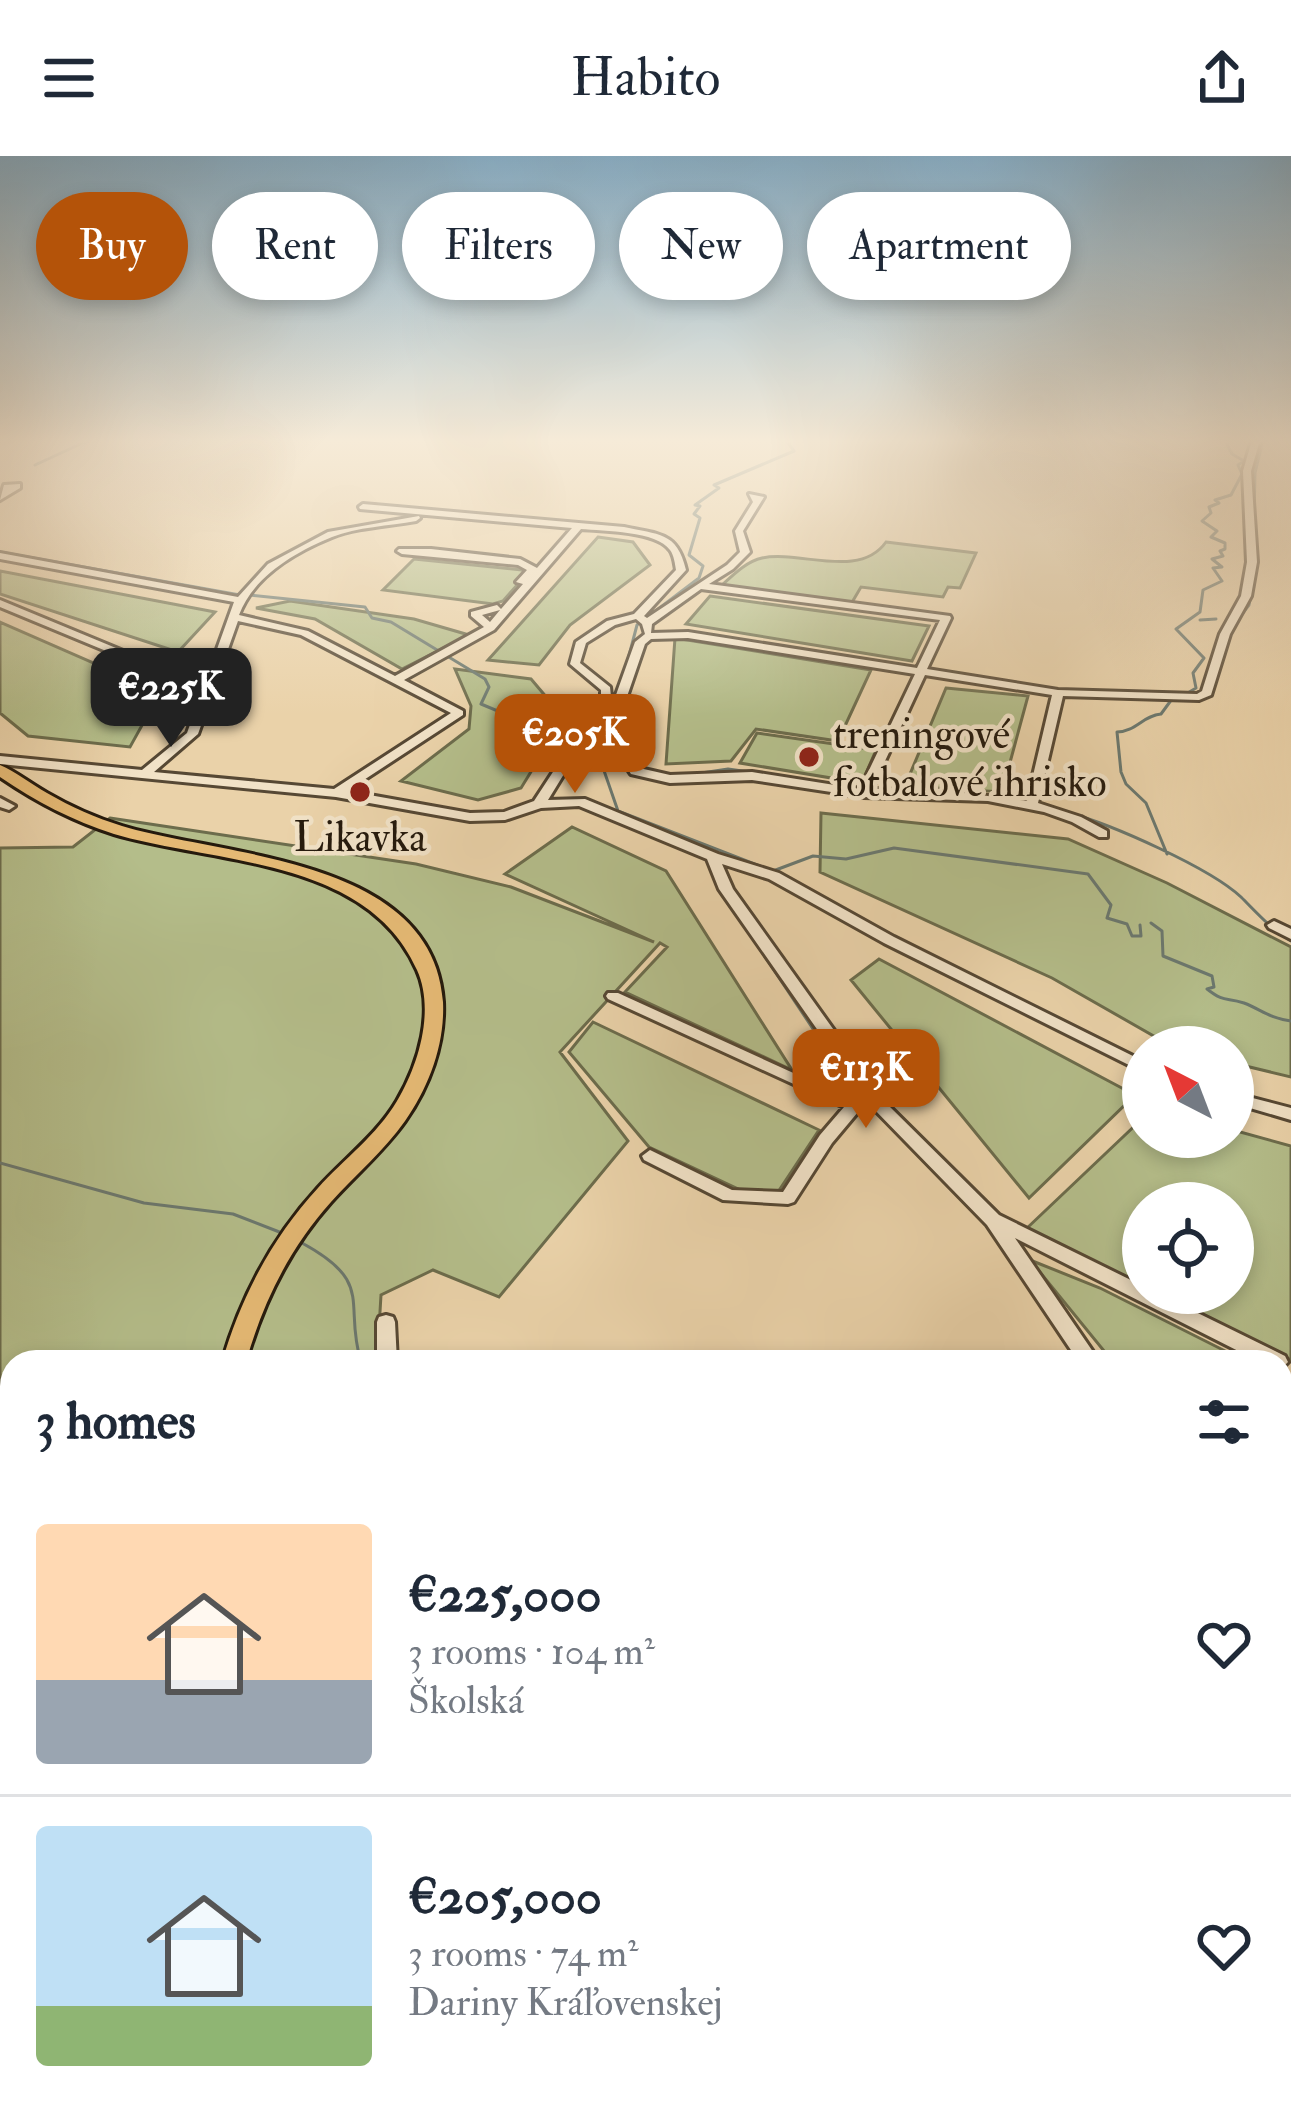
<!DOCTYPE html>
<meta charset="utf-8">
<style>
body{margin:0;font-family:"IM FELL Double Pica",serif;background:#f6f6f7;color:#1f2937;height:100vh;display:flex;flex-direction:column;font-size:45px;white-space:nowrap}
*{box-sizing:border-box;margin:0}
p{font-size:39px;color:#747a83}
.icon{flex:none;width:66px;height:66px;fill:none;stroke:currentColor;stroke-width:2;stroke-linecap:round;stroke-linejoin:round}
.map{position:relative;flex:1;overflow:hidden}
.details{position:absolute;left:0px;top:1194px;width:1293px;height:768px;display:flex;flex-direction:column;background:#fff;border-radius:36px 36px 0 0;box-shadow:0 6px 18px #0003}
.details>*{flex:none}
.hud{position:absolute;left:36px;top:36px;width:1221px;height:108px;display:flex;gap:24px}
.needle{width:78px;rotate:318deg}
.fabs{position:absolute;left:1122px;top:870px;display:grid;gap:24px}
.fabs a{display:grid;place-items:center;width:132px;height:132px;border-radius:50%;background:#fff;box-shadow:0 6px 18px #0003;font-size:60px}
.price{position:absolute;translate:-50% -102px;padding:0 27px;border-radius:24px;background:#b45309;color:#fff;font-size:39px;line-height:78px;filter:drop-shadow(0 3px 6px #0008)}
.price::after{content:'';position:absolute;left:50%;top:72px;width:36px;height:27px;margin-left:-18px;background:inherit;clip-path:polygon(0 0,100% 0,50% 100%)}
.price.selected{background:#222;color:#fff}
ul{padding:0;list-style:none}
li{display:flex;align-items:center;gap:36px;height:300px;padding:0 36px}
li+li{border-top:3px solid #e0e1e3}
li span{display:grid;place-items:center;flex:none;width:336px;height:240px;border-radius:12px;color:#555}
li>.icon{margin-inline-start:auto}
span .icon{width:144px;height:144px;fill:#fffc;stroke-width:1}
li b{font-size:51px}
h2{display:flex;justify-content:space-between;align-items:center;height:144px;padding:0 36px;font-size:51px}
.pill{padding:0 42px;border-radius:54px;background:#fff;box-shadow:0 6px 18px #0003;font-size:42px;line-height:108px}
.pill.selected{background:#b45309;color:#fff}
header{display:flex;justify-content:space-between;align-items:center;height:156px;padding:0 36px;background:#fff;font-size:54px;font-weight:600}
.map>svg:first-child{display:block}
.green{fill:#b4bd8a;stroke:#6c6c4c;stroke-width:3}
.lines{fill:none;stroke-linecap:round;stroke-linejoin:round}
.stream-far1{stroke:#6b786f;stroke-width:3}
.stream{stroke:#6b786f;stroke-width:4.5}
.minor-casing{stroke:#564834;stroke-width:6}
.major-casing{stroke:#251a0d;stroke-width:6}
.minor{fill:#f1e2c7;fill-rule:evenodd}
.major{fill:#e5b974;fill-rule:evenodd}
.rail{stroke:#251a0d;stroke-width:4.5;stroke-dasharray:32 32;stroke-linecap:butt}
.poi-dot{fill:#8f2418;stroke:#f1e2c7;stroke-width:4.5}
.labels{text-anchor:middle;stroke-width:9;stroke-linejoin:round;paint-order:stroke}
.far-poi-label{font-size:42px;fill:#251a0d;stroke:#f1e2c7;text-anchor:start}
</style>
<header><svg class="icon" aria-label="menu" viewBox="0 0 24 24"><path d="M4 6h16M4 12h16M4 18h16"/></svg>Habito<svg class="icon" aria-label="share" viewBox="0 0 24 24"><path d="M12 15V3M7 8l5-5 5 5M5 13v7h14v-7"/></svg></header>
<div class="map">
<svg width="1291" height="1962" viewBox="0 0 1291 1962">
<rect width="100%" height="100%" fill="#ead2a9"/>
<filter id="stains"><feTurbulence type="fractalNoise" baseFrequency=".00167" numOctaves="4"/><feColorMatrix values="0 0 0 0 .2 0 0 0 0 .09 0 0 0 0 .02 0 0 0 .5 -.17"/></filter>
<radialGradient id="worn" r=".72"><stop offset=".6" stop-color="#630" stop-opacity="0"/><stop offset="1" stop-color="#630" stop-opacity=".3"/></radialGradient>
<path class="green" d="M598 381 633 386 650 409 570 469 539 509 488 504Z
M886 386 976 397 960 432 948 431 943 441 861 431 851 448 722 429C733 419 747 405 762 402 800 394 859 424 886 386Z
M414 403 522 414 527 418 503 445 493 448 383 434Z
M0 415 215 456 178 496 0 438Z
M710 440 929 470 912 505 686 468Z
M290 445 414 463 469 479 402 513 315 463 256 452Z
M0 466 144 529 171 517 130 591 28 580 0 557Z
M675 482 871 514 838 585 756 573 731 605 666 608Z
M455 513 531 523 564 562 521 632 478 644 401 625 469 573 471 550Z
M946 532 1028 540 1002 636 905 630Z
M757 577 876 594 862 627 740 607Z
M821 657 1068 683 1167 727 1291 791V921L1233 907V891L1166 887 1052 822 820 716Z
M110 662 416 708 511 731 654 786 505 718 572 671 666 715 792 914 625 836 667 791 660 787 560 896 628 985 499 1141 433 1114 381 1139 377 1206H12V1564L0 1578V692L73 691Z
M879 803 1135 939 1029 1042 851 824Z
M593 866 819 974 770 1048 649 991 569 896Z
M1143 962V981H1233V974L1291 990V1204L1156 1137H1233V1047H1143V1131L1026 1073Z
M1030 1104 1100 1132 1247 1206H1113Z
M1281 1223 1291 1228V1425L1281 1413Z
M32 1950H693L704 1962H11Z"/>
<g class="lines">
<path class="stream-far1" d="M35 309 89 284
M1254 360 1255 317 1263 284
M0 396 240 439
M250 439 365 451 372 462 391 466 485 523 489 531 481 548 529 568 569 594
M1239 462 1249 449 1257 405
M1200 464 1216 463
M626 511 637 469 699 422 703 410 689 399 700 362 694 358 700 350 695 349 719 332 714 329 794 295 786 284
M1186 538 1196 532 1193 517 1204 502 1176 473 1200 456 1203 434 1222 425 1213 412 1222 411 1212 403 1223 400 1220 395 1225 393V387L1211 381 1217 375 1202 365 1211 357 1209 351 1219 347 1215 344 1231 339 1242 318 1238 309 1244 305 1232 298 1225 284
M578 597 632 612
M601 606 618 655 773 715 813 700 846 703 894 692 1088 718 1111 749 1107 762 1127 768 1132 780H1141L1140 769
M695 618 728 613 864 632
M873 632 954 636
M1069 657C1111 668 1210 712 1241 741 1258 758 1270 772 1291 785
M1167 698 1146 647 1126 628 1121 616 1117 576C1135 576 1144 559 1161 558L1172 543
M740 763 857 939
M1151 767 1162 775 1163 800 1212 820 1214 831 1207 833C1225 847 1225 841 1244 847 1262 854 1269 862 1291 865
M0 1007 144 1047 233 1058 282 1077
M302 1087C376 1127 343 1147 361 1206"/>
<path class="stream" d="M667 1962 670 1950"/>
<defs>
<path id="minor" d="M1252 284H1260L1251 315 1257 406 1251 440 1230 478 1211 539 1199 544 1063 540 1038 647 1081 661 1107 675V681H1099L1072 666 1044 656 988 645 864 641 752 624 670 627 631 618 629 615 635 611 670 619 752 616 860 633 915 518 688 482 651 483 645 488 621 558 626 562 632 610 622 607 615 564 575 600 548 644 585 643 718 698 779 717 894 781 1143 905V916L884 787 769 723 722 708 733 733 886 947 999 1059 1143 1130V1137H1157L1285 1200 1288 1206 1281 1213V1206H1260L1015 1082 1100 1206H1079L987 1069 871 950H863L832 987 794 1046 788 1048 723 1044 644 1004 642 1000 650 994 732 1034 783 1036 820 979 844 951 608 843 606 840 608 837H618L844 940 863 939 719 733 707 703 579 650 541 652 505 664 470 665 336 641 0 608V600L142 614 187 577 210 513 152 514 0 451V444L157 509 212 507 234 446 0 403V397L238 441 268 408 328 376 419 360 420 362 416 365C389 370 357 371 332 381 295 396 253 421 239 459L308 475 395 520 484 471 471 460V456L497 449 501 453 523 428 516 426 527 414 518 409 402 398 397 395 399 393H431L520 403 537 412 572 372 360 353 359 351 363 348 624 371C658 379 677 375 686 414L644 460 647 462 727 409 740 396 735 375 753 346 749 338 764 341 743 375 750 396 733 413 709 428 950 460 951 462 927 513 1058 534 1197 538 1202 535 1220 478 1241 440 1247 406 1243 315ZM581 373C604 375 657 375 670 394 674 399 675 408 676 414L634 458 607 465 576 486 570 508 601 534V556L606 560 566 596 534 645 504 656 470 657 347 635 463 559V555L404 524 494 474ZM701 433 940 464 917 512 688 476 651 477 652 468ZM500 454 490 466 482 459ZM636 463 642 468 645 478 635 486 612 550 610 531 580 507 586 487 615 469ZM238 465 301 479 451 557 334 633 154 616 198 578ZM925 519 1052 539 1027 645 956 636 872 633Z
M20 328V332L0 344 4 329Z
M0 642 15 650 9 654 0 651Z
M1274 765 1291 773V783L1269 772 1267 769Z
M1233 937 1291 952V964L1233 947Z
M386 1159 393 1161 395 1166 397 1206H377V1166L379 1161Z
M1281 1457 1291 1462V1488L1281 1483Z
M1281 1635 1291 1636V1660L1281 1659Z
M12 1859V1889L0 1894V1864Z
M926 1950H968L975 1962H933Z"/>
<path id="major" d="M0 609C16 616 31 628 47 637 71 651 96 662 122 670 224 701 433 701 443 846 445 888 429 931 405 965 384 995 355 1019 331 1046 289 1093 263 1146 246 1206H222C241 1141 272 1082 318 1032 344 1003 377 979 397 945 419 908 435 854 417 814 367 701 215 708 114 678 73 665 35 645 0 621Z
M728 1950H767L772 1962H733Z"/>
</defs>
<use href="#minor" class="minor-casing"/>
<use href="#major" class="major-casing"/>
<use href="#minor" class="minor"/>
<use href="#major" class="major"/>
<path class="rail" d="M1281 1727H1291
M0 1956 12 1949"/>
</g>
<linearGradient id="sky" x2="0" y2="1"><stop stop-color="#89b5d2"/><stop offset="0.51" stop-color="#f6ebd8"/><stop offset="1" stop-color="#f6ebd8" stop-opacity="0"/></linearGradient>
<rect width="1291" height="559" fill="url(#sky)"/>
<g class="poi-dot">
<circle cx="809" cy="601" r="12"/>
<circle cx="360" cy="636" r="12"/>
</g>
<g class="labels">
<g class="far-poi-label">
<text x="833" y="592">treningové<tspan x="833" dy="48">fotbalové ihrisko</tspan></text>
<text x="360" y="695" text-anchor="middle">Likavka</text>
</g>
</g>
<rect width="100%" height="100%" filter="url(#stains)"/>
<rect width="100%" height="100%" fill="url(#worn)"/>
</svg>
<div class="fabs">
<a><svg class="needle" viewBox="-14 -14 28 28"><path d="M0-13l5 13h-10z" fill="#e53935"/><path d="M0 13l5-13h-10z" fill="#747a83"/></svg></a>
<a><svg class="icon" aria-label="locate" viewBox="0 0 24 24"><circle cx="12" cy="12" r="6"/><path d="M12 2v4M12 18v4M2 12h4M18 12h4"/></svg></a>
</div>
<b class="price selected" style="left:171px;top:594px">€225K</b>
<b class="price" style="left:575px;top:640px">€205K</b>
<b class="price" style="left:866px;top:975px">€113K</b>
<div class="hud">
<a class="pill selected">Buy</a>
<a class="pill">Rent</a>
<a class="pill">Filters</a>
<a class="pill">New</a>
<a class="pill">Apartment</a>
</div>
<section class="details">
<h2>3 homes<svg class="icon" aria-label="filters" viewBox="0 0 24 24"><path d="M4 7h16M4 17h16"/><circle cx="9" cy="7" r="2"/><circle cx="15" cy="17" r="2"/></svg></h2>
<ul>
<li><span style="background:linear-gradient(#ffd9b3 65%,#9aa5b1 0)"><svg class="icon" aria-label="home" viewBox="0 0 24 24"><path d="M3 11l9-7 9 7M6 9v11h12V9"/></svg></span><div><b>€225,000</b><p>3 rooms · 104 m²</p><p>Školská</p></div><svg class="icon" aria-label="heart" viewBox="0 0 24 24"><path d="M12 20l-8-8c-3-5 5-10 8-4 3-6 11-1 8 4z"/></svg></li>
<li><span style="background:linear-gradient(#bfe0f5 75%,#8fb573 0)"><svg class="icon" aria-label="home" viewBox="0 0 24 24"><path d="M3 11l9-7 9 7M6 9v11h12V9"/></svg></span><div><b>€205,000</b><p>3 rooms · 74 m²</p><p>Dariny Kráľovenskej</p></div><svg class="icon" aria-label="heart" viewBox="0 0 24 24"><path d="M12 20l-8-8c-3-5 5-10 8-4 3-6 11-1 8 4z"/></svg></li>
</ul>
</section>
</div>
